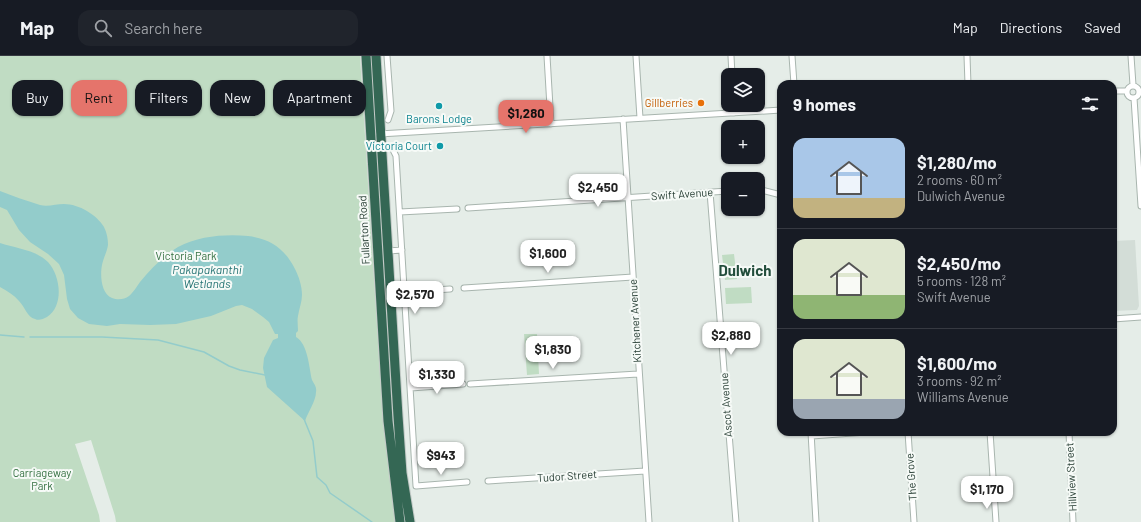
<!DOCTYPE html>
<meta charset="utf-8">
<style>
body{margin:0;font-family:Barlow,sans-serif;background:#20242c;color:#f1f3f6;height:100vh;display:flex;flex-direction:column;font-size:15px;white-space:nowrap}
*{box-sizing:border-box;margin:0}
p{font-size:13px;color:#9ea1a6}
.icon{flex:none;width:22px;height:22px;fill:none;stroke:currentColor;stroke-width:2;stroke-linecap:round;stroke-linejoin:round}
.map{position:relative;flex:1;overflow:hidden}
.panel{position:absolute;left:777px;top:24px;width:340px;height:356px;display:flex;flex-direction:column;background:#171b24;border-radius:12px;box-shadow:0 1px 3px #0004}
.panel>*{flex:none}
.hud{position:absolute;left:12px;top:24px;width:380px;height:36px;display:flex;gap:8px}
.controls{position:absolute;left:721px;top:12px;display:grid;gap:8px}
.controls a{display:grid;place-items:center;width:44px;height:44px;border-radius:8px;background:#171b24;box-shadow:0 1px 3px #0004;font-size:20px}
.price{position:absolute;translate:-50% -34px;padding:0 9px;border-radius:8px;background:#fff;color:#222;font-size:13px;line-height:26px;filter:drop-shadow(0 1px 2px #0008)}
.price::after{content:'';position:absolute;left:50%;top:24px;width:12px;height:9px;margin-left:-6px;background:inherit;clip-path:polygon(0 0,100% 0,50% 100%)}
.price.on{background:#e5746b;color:#111}
ul{padding:0;list-style:none}
li{display:flex;align-items:center;gap:12px;height:100px;padding:0 16px}
li+li{border-top:1px solid #363941}
li span{display:grid;place-items:center;flex:none;width:112px;height:80px;border-radius:12px;color:#555}
li>.icon{margin-inline-start:auto}
span .icon{width:48px;height:48px;fill:#fffc;stroke-width:1}
li b{font-size:17px}
h2{display:flex;justify-content:space-between;align-items:center;height:48px;padding:0 16px;font-size:17px}
.pill{padding:0 14px;border-radius:12px;background:#171b24;box-shadow:0 1px 3px #0004;font-size:14px;line-height:36px}
.pill.on{background:#e5746b;color:#111}
header{display:flex;align-items:center;gap:24px;box-sizing:border-box;height:56px;padding:0 20px;background:#171b24;border-bottom:1px solid #363941}
header strong{font-size:19px}
nav{display:flex;gap:22px;margin-inline-start:auto;font-size:14px}
.search{width:280px;height:36px;background:#20242c;display:flex;align-items:center;gap:10px;box-sizing:border-box;padding:0 14px;border-radius:12px;color:#9ea1a6;font-size:15px}
.map>svg:first-child{display:block}
.built{fill:#d3ddd7}
.green{fill:#c0dcc3}
.water{fill:#93cccb}
.lines{fill:none;stroke-linecap:round;stroke-linejoin:round}
.stream{stroke:#93cccb;stroke-width:1.5}
.street-casing{stroke:#a8b5ae;stroke-width:7}
.highway-casing{stroke:#c2c9c6;stroke-width:11}
.street{stroke:#fff;stroke-width:5}
.highway{stroke:#346754;stroke-width:9}
.food-dot{fill:#e8710a;stroke:#f6faf7;stroke-width:1.5}
.culture-dot{fill:#0f9aa8;stroke:#f6faf7;stroke-width:1.5}
.labels{text-anchor:middle;stroke-width:4;stroke-linejoin:round;paint-order:stroke}
.food-label{font-size:11px;fill:#c56008;stroke:#f6faf7;text-anchor:end}
.culture-label{font-size:11px;fill:#0d838f;stroke:#f6faf7}
.street-label{font-size:11px;fill:#263d33;stroke:#f6faf7}
.park-label{font-size:11px;fill:#347041;stroke:#f6faf7}
.water-label{font-size:12px;font-style:italic;fill:#257474;stroke:#f6faf7}
.district-label{font-size:15px;font-weight:bold;fill:#234e3c;stroke:#f6faf7}
</style>
<header>
<strong>Map</strong>
<div class="search"><svg class="icon" aria-label="search" viewBox="0 0 24 24"><circle cx="10" cy="10" r="6"/><path d="M15 15l6 6"/></svg>Search here</div>
<nav><a>Map</a><a>Directions</a><a>Saved</a></nav>
</header>
<div class="map">
<svg width="1141" height="466" viewBox="0 0 1141 466">
<rect width="100%" height="100%" fill="#e5ede8"/>
<path class="built" d="M1135 184 1139 250 1137 254 1113 255V185Z"/>
<path class="green" d="M0 0H360L383 366 395 466H116L115 460 91 384 75 388 99 459 100 466H0Z
M734 198 737 223 725 224 722 199Z
M751 231 752 247 726 248 725 232Z
M524 278H537L539 318 527 319Z"/>
<path class="water" d="M0 135C13 140 27 145 40 149 48 151 56 148 64 148 79 148 97 159 104 171 107 177 108 183 108 189 107 196 103 203 102 209 100 219 101 238 112 242 117 244 124 244 129 240 133 237 137 230 140 226 151 213 163 200 178 191 199 180 225 178 248 180 271 183 285 193 295 213 299 221 302 230 302 239 302 246 299 253 298 260 297 264 298 270 298 275L296 277V281C308 288 309 311 312 324 314 328 317 331 316 336 316 345 308 356 305 365L267 331 263 312 264 302 273 284 278 282V278H275L269 266 263 261 252 253 242 249 236 250 211 260 176 268 150 269 120 268 107 270 89 268 78 262 70 253 67 243 64 219 59 208 48 198 30 186 19 174 7 154 0 151Z
M0 187C15 192 36 194 48 206 61 220 64 250 47 261 43 263 39 265 35 263 27 261 25 251 19 245 14 239 7 235 0 231Z"/>
<g class="lines">
<path class="stream" d="M0 279 24 281
M30 281H102L158 284 204 296 229 310 240 314 265 319
M304 363 313 385 317 421 326 429 330 437 372 466"/>
<defs>
<path id="street" d="M387 0 391 55 388 64
M547 0 551 68
M636 0 640 62
M731 0 732 19
M792 0 794 28
M967 0 968 28
M1131 0 1133 29
M1127 36a6 6 0 1 1 12 0a6 6 0 1 1-12 0Z
M1113 35H1127
M1134 42 1141 150
M734 49V57
M623 63 649 466
M379 78 781 54
M393 94 396 100 416 430 467 426
M758 133 781 139
M710 136 736 466
M468 152 728 135
M400 156 457 153
M388 195 402 194
M464 232 633 221
M405 236 450 233
M1113 263 1141 261
M470 328 638 318
M411 332 463 328
M811 376 816 466
M908 376 914 466
M990 376 996 466
M1069 376 1073 466
M812 380 866 376
M488 425 645 415"/>
<path id="highway" d="M366 0 388 365 400 466
M376 0 398 360 402 417 410 466"/>
</defs>
<use href="#street" class="street-casing"/>
<use href="#highway" class="highway-casing"/>
<use href="#street" class="street"/>
<use href="#highway" class="highway"/>
</g>
<circle class="food-dot" cx="701" cy="47" r="4"/>
<g class="culture-dot">
<circle cx="439" cy="50" r="4"/>
<circle cx="440" cy="90" r="4"/>
</g>
<g class="labels">
<g class="food-label">
<text x="693" y="51">Gillberries</text>
</g>
<g class="culture-label">
<text x="439" y="67">Barons Lodge</text>
<text x="432" y="94" text-anchor="end">Victoria Court</text>
</g>
<g class="street-label">
<text transform="translate(682 138) rotate(-4)" y="4">Swift Avenue</text>
<text transform="translate(364 174) rotate(-93)" y="4">Fullarton Road</text>
<text transform="translate(635 265) rotate(-93)" y="4">Kitchener Avenue</text>
<text transform="translate(726 349) rotate(-94)" y="4">Ascot Avenue</text>
<text transform="translate(567 420) rotate(-4)" y="4">Tudor Street</text>
<text transform="translate(911 421) rotate(-94)" y="4">The Grove</text>
<text transform="translate(1071 421) rotate(-93)" y="4">Hillview Street</text>
</g>
<g class="park-label">
<text x="186" y="204">Victoria Park</text>
<text x="42" y="421">Carriageway<tspan x="42" dy="13">Park</tspan></text>
</g>
<g class="water-label">
<text x="207" y="218">Pakapakanthi<tspan x="207" dy="14">Wetlands</tspan></text>
</g>
<g class="district-label">
<text x="745" y="220">Dulwich</text>
</g>
</g>
</svg>
<div class="controls">
<a><svg class="icon" aria-label="layers" viewBox="0 0 24 24"><path d="M12 4l9 5-9 5-9-5zM3 14l9 5 9-5"/></svg></a>
<a>+</a>
<a>−</a>
</div>
<b class="price on" style="left:526px;top:78px">$1,280</b>
<b class="price" style="left:598px;top:152px">$2,450</b>
<b class="price" style="left:548px;top:218px">$1,600</b>
<b class="price" style="left:415px;top:259px">$2,570</b>
<b class="price" style="left:731px;top:300px">$2,880</b>
<b class="price" style="left:553px;top:314px">$1,830</b>
<b class="price" style="left:437px;top:339px">$1,330</b>
<b class="price" style="left:441px;top:420px">$943</b>
<b class="price" style="left:987px;top:454px">$1,170</b>
<div class="hud">
<a class="pill">Buy</a>
<a class="pill on">Rent</a>
<a class="pill">Filters</a>
<a class="pill">New</a>
<a class="pill">Apartment</a>
</div>
<section class="panel">
<h2>9 homes<svg class="icon" aria-label="filters" viewBox="0 0 24 24"><path d="M4 7h16M4 17h16"/><circle cx="9" cy="7" r="2"/><circle cx="15" cy="17" r="2"/></svg></h2>
<ul>
<li><span style="background:linear-gradient(#a9c7e8 75%,#c2b280 0)"><svg class="icon" aria-label="home" viewBox="0 0 24 24"><path d="M3 11l9-7 9 7M6 9v11h12V9"/></svg></span><div><b>$1,280/mo</b><p>2 rooms · 60 m²</p><p>Dulwich Avenue</p></div></li>
<li><span style="background:linear-gradient(#dfe7d0 70%,#8fb573 0)"><svg class="icon" aria-label="home" viewBox="0 0 24 24"><path d="M3 11l9-7 9 7M6 9v11h12V9"/></svg></span><div><b>$2,450/mo</b><p>5 rooms · 128 m²</p><p>Swift Avenue</p></div></li>
<li><span style="background:linear-gradient(#dfe7d0 75%,#9aa5b1 0)"><svg class="icon" aria-label="home" viewBox="0 0 24 24"><path d="M3 11l9-7 9 7M6 9v11h12V9"/></svg></span><div><b>$1,600/mo</b><p>3 rooms · 92 m²</p><p>Williams Avenue</p></div></li>
</ul>
</section>
</div>
